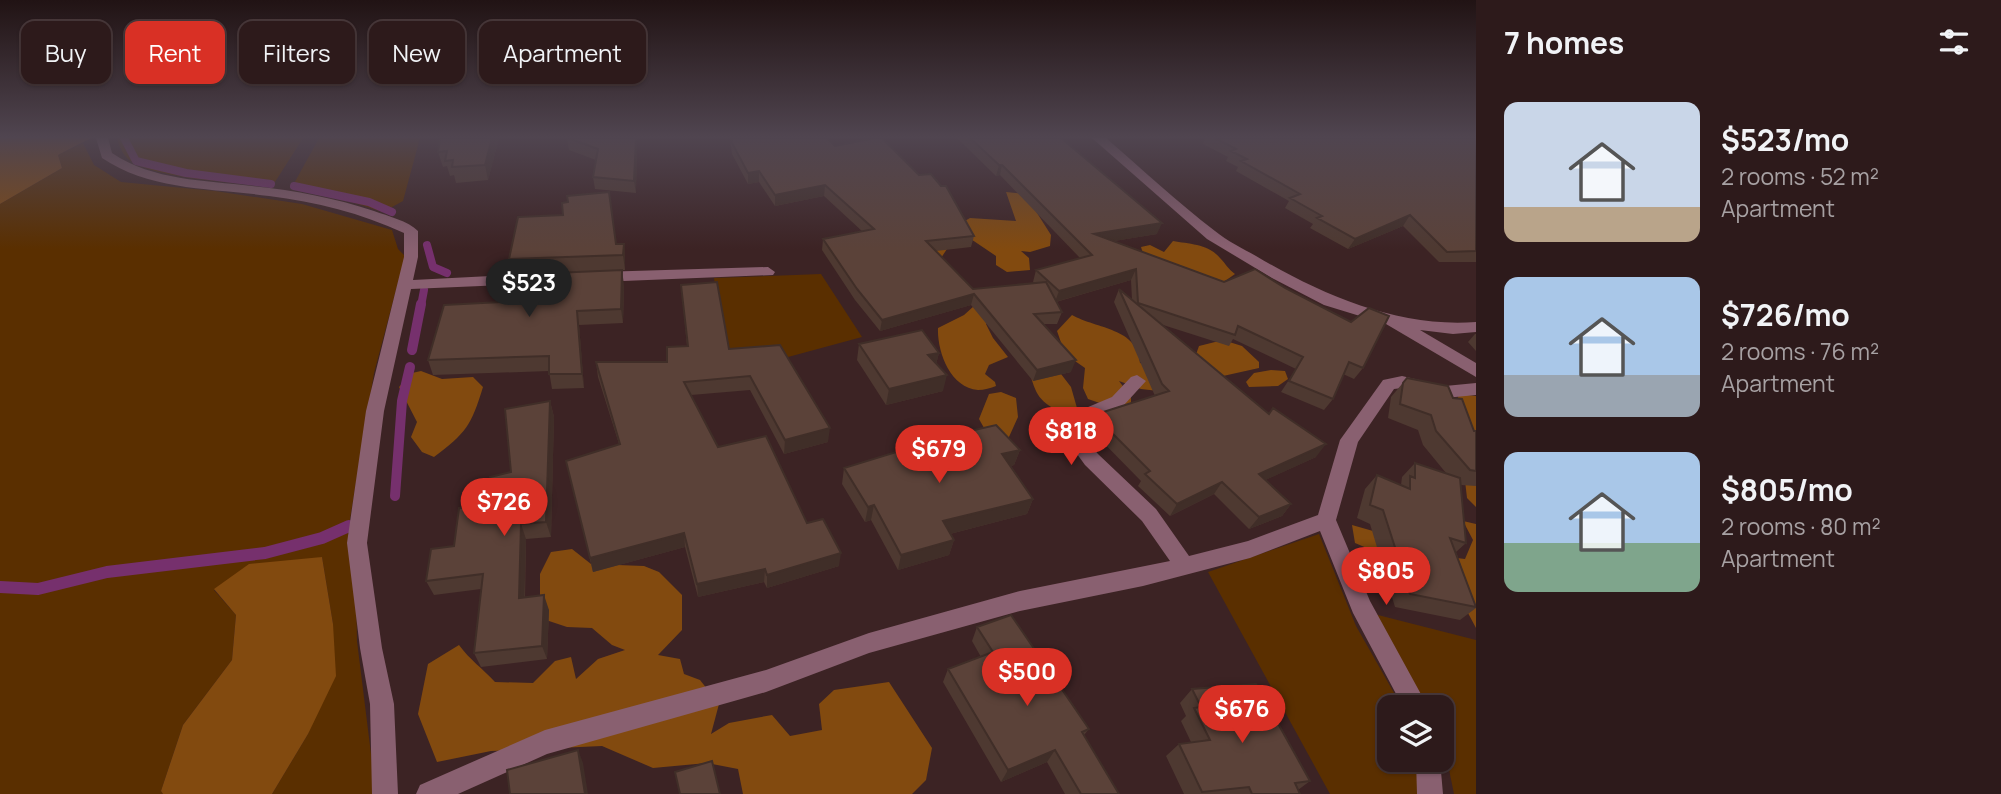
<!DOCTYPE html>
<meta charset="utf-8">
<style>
body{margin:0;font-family:Manrope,sans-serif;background:#392728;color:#f1f3f6;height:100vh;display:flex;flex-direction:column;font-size:26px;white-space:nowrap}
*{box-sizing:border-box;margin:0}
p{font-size:23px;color:#a7a1a3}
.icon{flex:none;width:38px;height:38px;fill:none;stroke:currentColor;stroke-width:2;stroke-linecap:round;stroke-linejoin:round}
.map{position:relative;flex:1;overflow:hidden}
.drawer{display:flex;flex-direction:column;background:#2d1a1b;width:525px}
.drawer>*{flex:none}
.top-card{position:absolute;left:21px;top:21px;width:665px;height:63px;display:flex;gap:14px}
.buttons{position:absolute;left:1377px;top:695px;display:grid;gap:14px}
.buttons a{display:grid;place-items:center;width:77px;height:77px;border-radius:14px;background:#2d1a1b;box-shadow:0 2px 5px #0004,0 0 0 2px #48383a;font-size:35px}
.price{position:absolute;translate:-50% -60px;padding:0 16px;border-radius:24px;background:#d93025;color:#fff;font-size:23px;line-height:46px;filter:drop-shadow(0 2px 4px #0008)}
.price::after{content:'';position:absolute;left:50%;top:42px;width:21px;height:16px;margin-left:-10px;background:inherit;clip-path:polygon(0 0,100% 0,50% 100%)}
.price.selected{background:#222;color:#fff}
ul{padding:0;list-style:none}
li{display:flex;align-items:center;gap:21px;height:175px;padding:0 28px}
li span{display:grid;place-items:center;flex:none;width:196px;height:140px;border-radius:14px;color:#555}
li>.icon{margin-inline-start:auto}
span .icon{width:84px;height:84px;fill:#fffc;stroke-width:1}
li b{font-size:30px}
h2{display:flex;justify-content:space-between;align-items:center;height:84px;padding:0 28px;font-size:30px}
.chip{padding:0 24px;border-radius:14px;background:#2d1a1b;box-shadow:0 2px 5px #0004,0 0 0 2px #48383a;font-size:24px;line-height:63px}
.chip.selected{background:#d93025;color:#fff}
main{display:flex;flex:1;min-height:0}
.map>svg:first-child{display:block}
.green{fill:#5a2f00}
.forest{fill:#824a0f}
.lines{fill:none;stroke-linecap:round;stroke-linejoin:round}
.stream-far2{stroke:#76306d;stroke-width:8}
.stream-far1{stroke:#76306d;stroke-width:10}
.stream{stroke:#76306d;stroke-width:12}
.minor{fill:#896070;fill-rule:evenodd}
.wall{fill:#4e3931}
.shaded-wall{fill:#402e28}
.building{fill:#5b4239;stroke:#402e28;stroke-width:2}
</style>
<main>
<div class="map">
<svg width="1476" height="794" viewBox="0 0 1476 794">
<rect width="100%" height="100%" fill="#3c2324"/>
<path class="green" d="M117 138H303L275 182 269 186C235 182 158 179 131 161 123 156 119 146 117 138Z
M319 138H420L403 201 383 212 330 195 291 189Z
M83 143 94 165 121 182 215 191 302 204 392 230 398 249 405 256 374 373 348 531 356 592 357 641 376 794H272L308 734 333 624 322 557 214 590 236 615 232 660 183 725 161 791 163 794H0V204L62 168 58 155Z
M821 274 862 337 777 360 727 364 714 278Z
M1319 534 1356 626 1402 707H1390V760H1417V794H1330L1208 572Z
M1374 614 1476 640V794H1454L1442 735V707H1428Z"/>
<path class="forest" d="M0 138H91L58 155 62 168 0 204Z
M1006 192 1025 194 1051 235 1050 246 1030 252 1021 251 1029 258 1030 270 1007 272 996 265V256L959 231 941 258 921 246 970 218 1016 221Z
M1173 241C1189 244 1209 244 1220 258 1226 264 1228 269 1235 274L1225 281 1222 295 1145 260 1141 247 1150 245 1164 252Z
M974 306 998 310 986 324 993 338 1008 357 989 365 985 374 995 382 996 386C991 388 984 390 978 390 950 388 937 351 938 328L964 315Z
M1072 315C1097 329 1138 328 1140 363L1152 366 1167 392 1141 389 1119 381 1131 397V404L1117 409 1088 399 1083 388 1085 368 1065 354 1057 331Z
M1223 340 1242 346 1259 362V368L1223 376H1206L1194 360 1199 346Z
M1029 370 1061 374 1071 387 1077 408 1063 414C1039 401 1036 396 1029 370Z
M1271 370 1285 371 1288 379 1278 386 1249 387 1246 382 1254 373Z
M421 371 442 379 473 377 483 387C471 426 466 433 434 457L422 452 411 437 417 422 399 387 412 373Z
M1001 392 1016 398 1018 417 1004 448 997 451 979 419 989 394Z
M1459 394 1476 396V507L1467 498 1456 403Z
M1463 521 1476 524V628L1453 585 1355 543 1352 525 1380 533 1433 555 1465 559 1473 540Z
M572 549 591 564 644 566 659 572 682 595V630L658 655 680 659 684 674 700 680 719 704 711 734 729 723 772 715 790 736 822 730 819 704 834 690 889 682 932 748 926 780 912 794H743L738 769 707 763 653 768 602 746 491 751 437 762 418 714 428 664 459 645C470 660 482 668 495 682L533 683 555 661 571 657 576 679 598 659 625 650 612 645 592 628 567 627 540 618V574L551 552Z
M322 557 333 624 336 676 308 734 272 794H163L161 791 183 725 232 660 236 615 214 589 249 564Z"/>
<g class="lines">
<path class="stream-far2" d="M124 138 136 161 186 173 271 184
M294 186 369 202 392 212
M427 245 433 267 447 273
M421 306 424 290"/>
<path class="stream-far1" d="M412 350 421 304
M395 496 402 401 410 367"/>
<path class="stream" d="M0 587 38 589 107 572 265 553 322 538 349 526"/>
<path class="minor" d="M96 138H108L112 153C154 181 204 180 252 186 294 190 335 198 374 211 388 216 408 221 418 231V257L413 280 529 274 537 279 529 284 411 289 384 411 367 543 382 648 394 704 398 794H372L370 704 360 648 347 543 366 411 404 257V233C361 213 316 202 269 196 212 188 151 191 102 158Z
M1092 138H1106C1142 169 1177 202 1215 231 1227 241 1242 248 1256 256 1322 295 1398 328 1476 322V332L1453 334 1420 330 1476 363V377L1386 324 1324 305 1272 278 1207 239Z
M768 267 775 272 773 275 599 282 591 277 599 272Z
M1137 375 1146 381 1124 405 1082 424 1079 431 1098 454 1156 509 1189 556 1248 541 1318 515 1340 440 1383 380 1402 376 1445 386 1476 383V395L1445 398 1402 388 1394 389 1358 442 1336 520 1370 601 1428 707H1403L1353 613 1320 531 1250 558 1143 586 1020 611 869 653 766 692 547 754 458 794H416L420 785 545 730 766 670 869 633 1020 591 1170 561 1142 521 1085 465 1061 432 1069 415 1112 397 1131 377Z
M1416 760H1440L1443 794H1417Z"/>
</g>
<path class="wall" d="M499 138 488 180 456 183 454 175 450 176 447 166 443 167 438 152Z
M567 138H637L636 193 595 189 593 177 596 160 569 150Z
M730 138H827L835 146 974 236 971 247 936 251 973 289 1035 283 1033 282 1036 270 1080 258 1000 175 996 176 957 138H1061L1157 234 1114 241 1363 368 1354 379 1343 374 1333 399 1324 410 1281 392 1296 369 1233 339 1229 346 1160 324 1316 457 1265 480 1291 504 1282 516 1249 529 1214 494 1170 516 1138 486 1141 481 1088 427 1094 415 1155 396 1114 302 1119 289 1132 300 1131 280 1056 302 1062 312 1057 324H1044L1071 372 1033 381 971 305 880 331 855 300 822 250 823 239 863 232 824 196 775 206 759 182 748 184 732 154Z
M1205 138H1476V262H1439L1403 226 1348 249 1310 228 1313 224 1285 208 1289 201 1236 171 1238 167 1226 161 1228 157 1203 144Z
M616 244H624L625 258V270L513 274 509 259Z
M624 285 623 323 579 325 584 388 552 389 549 371 433 375 428 360 501 302Z
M681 285 729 349 828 442 784 454 750 390 691 395 718 447 807 523 839 566 767 588 764 582 698 597 685 547 593 572 566 461 619 444 598 377 596 362H667L687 346Z
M1475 334H1476V351L1468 342Z
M859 344 939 353 936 364 943 391 886 405 857 360Z
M1407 378 1453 398 1474 431H1476V486L1461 485 1466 543 1456 552 1476 608 1460 620 1395 607 1370 524 1357 518 1365 489 1377 475 1401 485 1402 477 1415 463 1446 473 1423 445 1418 430 1388 418 1391 397Z
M550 401 554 417 551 537 526 539 525 598 549 610 547 659 481 667 474 653 481 589 434 595 426 581 454 546 496 504 511 472Z
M901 447 1020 450 1014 465 1011 466 1033 499 1027 514 950 534 954 540 949 555 898 570 871 520 865 522 842 484 844 468 901 451Z
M977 627 1089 729 1084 735 1119 794H1065L1047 762 1001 782 943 682 948 669 981 657 972 641Z
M1192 689 1310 781 1298 790 1300 794H1184L1166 756 1179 744 1191 742 1181 721 1186 716 1180 703Z"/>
<path class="shaded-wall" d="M492 138H499L488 180 485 165Z
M636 138H637L636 193 634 181Z
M999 165H1002L1000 175 996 176Z
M759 171V182L748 184V173Z
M825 185 824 196 775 206V195Z
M1410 215 1403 226 1348 249 1355 239Z
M1162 223 1157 234 1090 245 1094 234Z
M624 244 625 258V270L623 255Z
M1136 269 1131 280 1055 302 1059 291Z
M622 270 624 285 623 323 621 309Z
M974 294 971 305 880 331 882 320Z
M577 311 579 325 584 388 582 374Z
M939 353 935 369 928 355Z
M1076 360 1071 372 1033 381 1037 370Z
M947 375 943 391 886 405 889 389Z
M550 401 554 417 551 537 546 522Z
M830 428 828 442 784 454 785 440Z
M1326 444 1316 457 1250 487 1259 474Z
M1020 450 1014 465 997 470 1002 454Z
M1222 482 1214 494 1170 516 1177 504Z
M1033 499 1027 514 938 537 943 521Z
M1291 504 1282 516 1249 529 1259 517Z
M874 505 871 520 865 522 868 507Z
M521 524 526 539 524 612 519 598Z
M684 533 685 547 593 572 590 558Z
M954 540 949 555 898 570 901 555Z
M841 553 839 566 767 588V575Z
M765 569 764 582 698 597 697 584Z
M544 595 549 610 547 659 542 646Z
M578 750 583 763 588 794H585Z
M1055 750 1047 762 1001 782 1008 770Z"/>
<path class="building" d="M440 138H492L485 165 452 167 453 160 445 161 447 151 438 152Z
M568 138H636L634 181 593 177 598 149Z
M731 138H827L835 146 875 138H882L919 175 931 174 941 186H946L974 236 926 241 973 289 1046 282 1062 312 1034 314 1076 360 1037 370 974 294 882 320 857 289 823 239 874 229 825 185 775 195 759 171 748 173 732 143Z
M970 138H1061L1162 223 1094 234 1224 282 1255 269 1285 288 1351 322 1369 308 1389 316 1363 368 1349 362 1333 399 1289 381 1303 357 1238 326 1235 335 1138 303 1136 269 1059 291 1036 270 1092 255 1002 165H999Z
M1215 138H1476V251L1447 252 1410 215 1355 239 1317 218 1322 216 1290 198 1300 194 1241 161 1247 159 1231 151 1236 149Z
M609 192 616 244H624L623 255 509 259 518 217 563 215 562 203 568 202 567 196Z
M622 270 621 309 577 311 582 374H549V356L428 360 444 305 501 302 506 275Z
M717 282 729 349 780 345 830 428 785 440 750 376 684 382 718 447 766 436 807 523 823 519 841 553 767 575 765 569 697 584 684 533 590 558 566 461 620 444 596 362H667V347L688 346 681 285Z
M1119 289 1269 414 1273 408 1326 444 1259 474 1291 504 1259 517 1222 482 1177 504 1145 474 1150 471 1094 415 1169 391 1162 384Z
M922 330 939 353 928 355 947 375 889 389 859 344Z
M1407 378 1448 386 1453 398 1462 399 1474 431H1476V471L1470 470 1436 431 1431 415 1400 404 1403 383Z
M550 401 546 522 521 524 519 598 544 595 542 646 474 653 483 574 426 581 431 549 454 546 459 508 496 504 490 477 511 472 505 409Z
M996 425 1020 450 1002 454 1033 499 943 521 954 540 901 555 874 505 868 507 844 468 903 450 901 447Z
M1415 463 1460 478 1466 543 1450 538 1476 607 1410 594 1383 510 1370 505 1377 475 1410 489V476L1415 478Z
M1011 615 1089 729 1082 732 1119 794H1081L1055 750 1008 770 948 669 993 652 977 627Z
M1256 684 1310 781 1295 783 1300 794H1252L1249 787 1202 792 1179 744 1210 740 1194 708 1201 707 1192 689Z
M578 750 585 794H510L507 770Z
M712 761 720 794H680L675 772Z"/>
<linearGradient id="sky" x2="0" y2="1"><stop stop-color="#211314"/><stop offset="0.55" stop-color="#504550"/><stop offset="1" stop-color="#504550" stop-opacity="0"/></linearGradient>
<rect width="1476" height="249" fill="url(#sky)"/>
</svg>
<div class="buttons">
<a><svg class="icon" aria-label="layers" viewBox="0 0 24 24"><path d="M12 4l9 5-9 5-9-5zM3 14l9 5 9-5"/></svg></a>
</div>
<b class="price selected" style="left:529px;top:319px">$523</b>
<b class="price" style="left:1071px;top:467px">$818</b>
<b class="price" style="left:939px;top:485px">$679</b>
<b class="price" style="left:504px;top:538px">$726</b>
<b class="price" style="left:1386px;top:607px">$805</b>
<b class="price" style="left:1027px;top:708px">$500</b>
<b class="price" style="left:1242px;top:745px">$676</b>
<div class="top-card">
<a class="chip">Buy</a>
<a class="chip selected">Rent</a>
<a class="chip">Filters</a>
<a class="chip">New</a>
<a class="chip">Apartment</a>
</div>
</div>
<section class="drawer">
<h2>7 homes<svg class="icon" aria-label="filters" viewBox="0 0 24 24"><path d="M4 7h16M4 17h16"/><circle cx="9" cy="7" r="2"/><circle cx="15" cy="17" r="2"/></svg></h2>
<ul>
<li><span style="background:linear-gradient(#c9d6e8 75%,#b9a48a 0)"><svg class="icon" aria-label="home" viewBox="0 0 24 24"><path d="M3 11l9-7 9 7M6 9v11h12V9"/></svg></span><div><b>$523/mo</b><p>2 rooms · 52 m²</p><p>Apartment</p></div></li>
<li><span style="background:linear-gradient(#a9c7e8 70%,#9aa5b1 0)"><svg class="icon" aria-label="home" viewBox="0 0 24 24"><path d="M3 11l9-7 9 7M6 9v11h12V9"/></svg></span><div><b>$726/mo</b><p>2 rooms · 76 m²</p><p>Apartment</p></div></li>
<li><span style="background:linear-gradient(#a9c7e8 65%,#7fa58c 0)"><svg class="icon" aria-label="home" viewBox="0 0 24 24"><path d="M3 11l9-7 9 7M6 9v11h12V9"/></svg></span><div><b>$805/mo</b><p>2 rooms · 80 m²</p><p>Apartment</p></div></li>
</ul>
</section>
</main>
